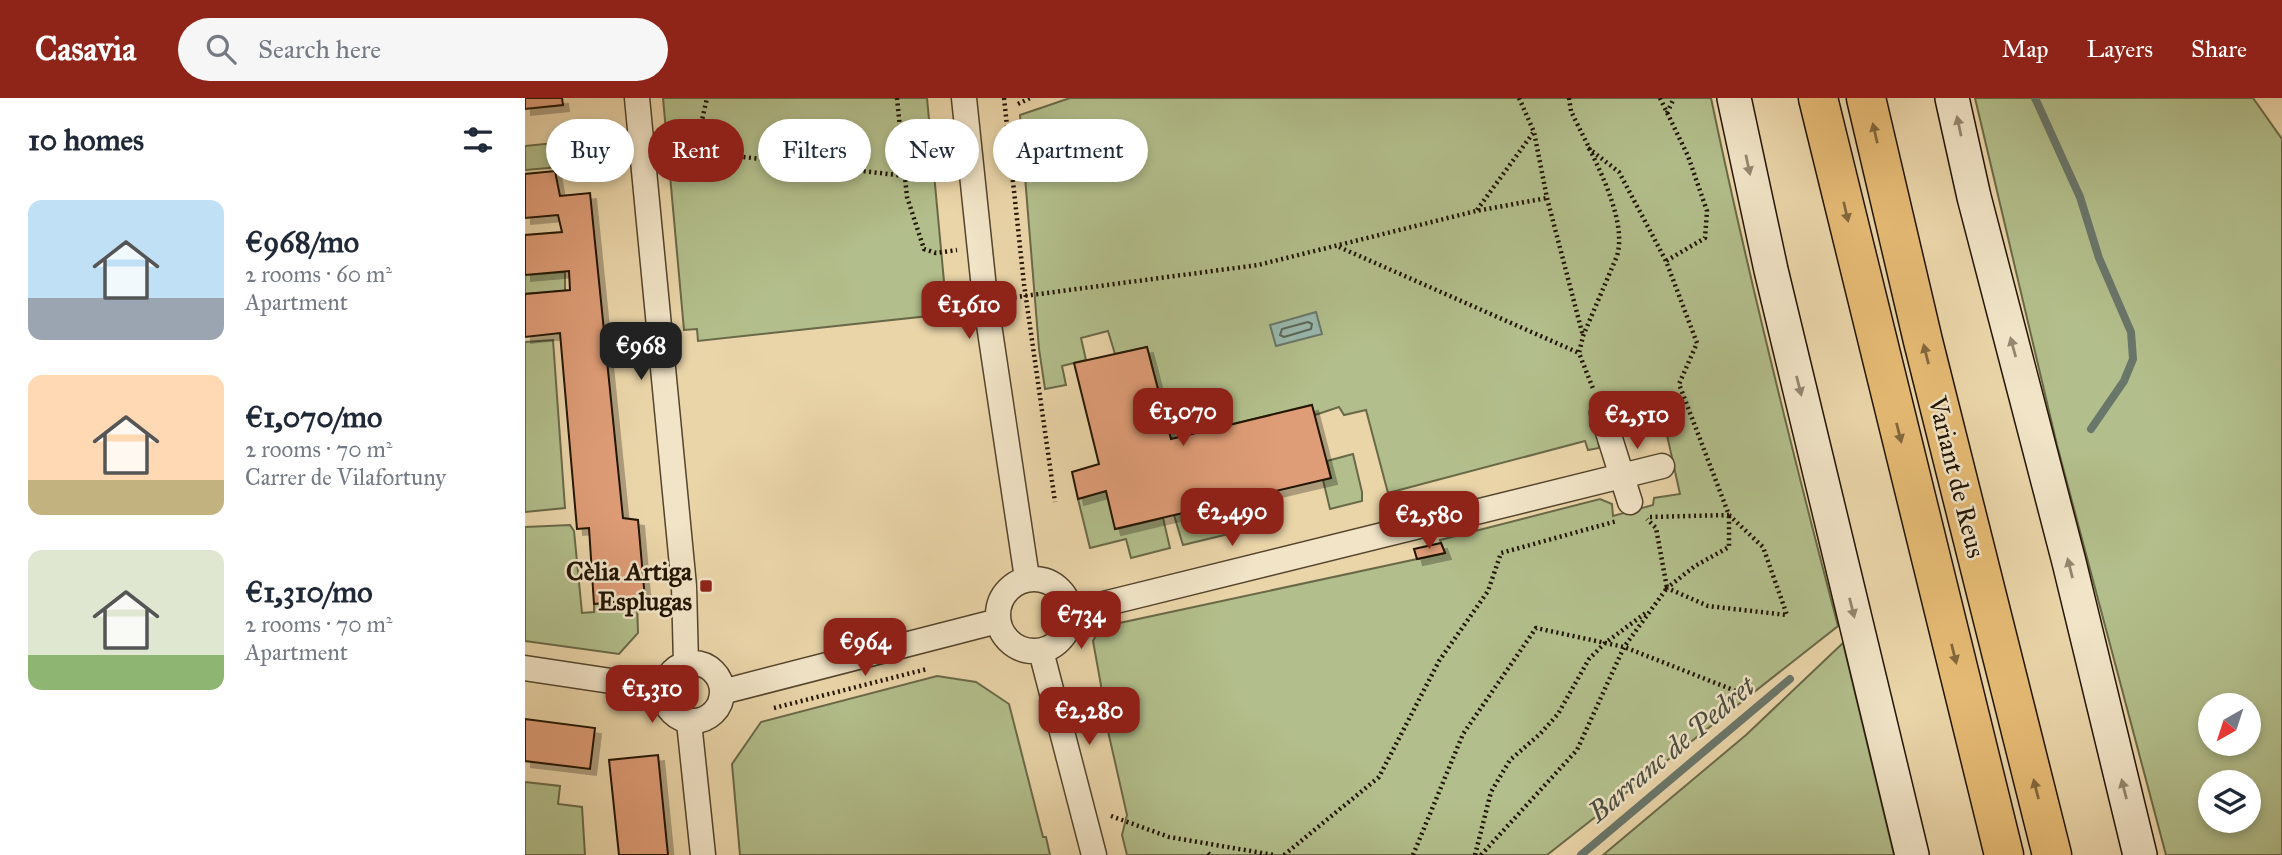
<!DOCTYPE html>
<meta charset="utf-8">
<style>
body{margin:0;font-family:"IM FELL Great Primer",serif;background:#f6f6f7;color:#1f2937;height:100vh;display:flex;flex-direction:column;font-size:26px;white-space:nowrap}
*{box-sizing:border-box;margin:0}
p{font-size:23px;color:#747a83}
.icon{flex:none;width:38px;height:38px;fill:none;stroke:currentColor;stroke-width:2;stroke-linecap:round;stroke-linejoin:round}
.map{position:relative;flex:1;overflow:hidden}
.sheet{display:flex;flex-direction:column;background:#fff;width:525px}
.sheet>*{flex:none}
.banner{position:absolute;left:21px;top:21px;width:665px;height:63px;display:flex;gap:14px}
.needle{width:46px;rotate:219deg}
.controls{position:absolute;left:1673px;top:595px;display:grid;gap:14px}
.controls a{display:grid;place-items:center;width:63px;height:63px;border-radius:50%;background:#fff;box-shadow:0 4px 10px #0003;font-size:35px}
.price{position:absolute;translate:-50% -60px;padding:0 16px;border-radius:14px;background:#8f2418;color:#fff;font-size:23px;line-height:46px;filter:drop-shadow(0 2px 4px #0008)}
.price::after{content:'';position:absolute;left:50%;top:42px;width:21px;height:16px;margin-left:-10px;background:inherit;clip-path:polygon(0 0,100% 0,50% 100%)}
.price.current{background:#222;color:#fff}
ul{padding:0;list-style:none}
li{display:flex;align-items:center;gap:21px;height:175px;padding:0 28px}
li span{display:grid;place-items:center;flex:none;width:196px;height:140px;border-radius:14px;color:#555}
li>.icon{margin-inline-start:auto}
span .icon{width:84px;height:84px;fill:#fffc;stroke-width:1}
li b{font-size:30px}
h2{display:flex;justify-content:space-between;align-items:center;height:84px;padding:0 28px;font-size:30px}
.tag{padding:0 24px;border-radius:32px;background:#fff;box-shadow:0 4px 10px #0003;font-size:24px;line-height:63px}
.tag.current{background:#8f2418;color:#fff}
header{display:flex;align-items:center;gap:42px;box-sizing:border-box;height:98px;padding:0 35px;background:#8f2418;color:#fff}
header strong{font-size:33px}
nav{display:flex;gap:38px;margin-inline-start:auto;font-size:24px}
.search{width:490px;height:63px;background:#f6f6f7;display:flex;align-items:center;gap:18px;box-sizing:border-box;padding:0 24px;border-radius:38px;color:#747a83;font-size:26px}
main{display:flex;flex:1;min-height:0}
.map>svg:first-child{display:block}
.green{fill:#b2be8b;stroke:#6a6947;stroke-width:2;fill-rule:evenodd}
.water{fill:#98b8ae;stroke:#69766a;stroke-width:2}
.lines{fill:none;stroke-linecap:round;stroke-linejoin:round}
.shore{stroke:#5d6658;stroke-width:2}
.stream{stroke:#69766a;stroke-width:8}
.building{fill:#df9d77;stroke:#221403;stroke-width:2;filter:url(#shadow)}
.street-casing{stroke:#54442c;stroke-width:27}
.secondary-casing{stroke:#221403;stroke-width:36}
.highway-casing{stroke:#221403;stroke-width:41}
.path{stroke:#221403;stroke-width:4.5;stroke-dasharray:2 3.5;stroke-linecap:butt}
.street{stroke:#f1e4c7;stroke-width:24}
.secondary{stroke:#f1e4c7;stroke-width:33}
.highway{stroke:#e5ba74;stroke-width:38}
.oneway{fill:#94866f}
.oneway2{fill:#84673c}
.poi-dot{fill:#8f2418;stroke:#f1e4c7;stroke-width:2.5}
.labels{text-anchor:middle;stroke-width:5;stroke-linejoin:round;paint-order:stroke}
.street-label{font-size:26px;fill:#221403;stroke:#f1e4c7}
.poi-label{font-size:26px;font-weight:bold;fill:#221403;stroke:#f1e4c7;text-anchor:end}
.water-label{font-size:28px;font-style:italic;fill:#4b4d3f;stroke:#f1e4c7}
</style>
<header>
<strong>Casavia</strong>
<div class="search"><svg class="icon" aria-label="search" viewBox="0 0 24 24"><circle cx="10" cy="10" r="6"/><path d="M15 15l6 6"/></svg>Search here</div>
<nav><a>Map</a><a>Layers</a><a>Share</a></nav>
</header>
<main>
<section class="sheet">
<h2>10 homes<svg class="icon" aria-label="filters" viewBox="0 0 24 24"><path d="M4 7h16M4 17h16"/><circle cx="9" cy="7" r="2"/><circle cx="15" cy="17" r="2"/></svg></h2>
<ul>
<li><span style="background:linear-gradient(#bfe0f5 70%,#9aa5b1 0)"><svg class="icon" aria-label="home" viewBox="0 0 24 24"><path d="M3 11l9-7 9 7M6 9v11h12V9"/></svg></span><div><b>€968/mo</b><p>2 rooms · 60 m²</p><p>Apartment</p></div></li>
<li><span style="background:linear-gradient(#ffd9b3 75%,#c2b280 0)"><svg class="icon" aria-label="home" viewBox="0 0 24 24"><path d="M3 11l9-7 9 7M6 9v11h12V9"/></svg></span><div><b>€1,070/mo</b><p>2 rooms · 70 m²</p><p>Carrer de Vilafortuny</p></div></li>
<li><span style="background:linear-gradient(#dfe7d0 75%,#8fb573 0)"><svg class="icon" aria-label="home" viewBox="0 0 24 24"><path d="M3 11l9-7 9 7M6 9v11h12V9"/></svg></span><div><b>€1,310/mo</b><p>2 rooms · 70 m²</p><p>Apartment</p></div></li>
</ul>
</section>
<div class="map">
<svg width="1757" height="757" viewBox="0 0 1757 757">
<defs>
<filter id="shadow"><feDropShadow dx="6" dy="6" stdDeviation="0" flood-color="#0004"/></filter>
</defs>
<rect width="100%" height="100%" fill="#ead5a9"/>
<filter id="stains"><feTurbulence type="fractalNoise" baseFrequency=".00286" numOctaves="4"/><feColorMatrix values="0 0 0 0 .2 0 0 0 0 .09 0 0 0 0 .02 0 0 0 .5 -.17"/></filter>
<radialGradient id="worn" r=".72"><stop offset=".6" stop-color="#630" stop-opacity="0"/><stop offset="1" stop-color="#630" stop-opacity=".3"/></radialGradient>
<path class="green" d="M138 0H402L422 216 173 243 172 231 159 232Z
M545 0H1186C1223 177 1267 353 1313 528L1022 757H602L597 737 602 717 578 611 577 593 568 543 576 529 920 455 915 442 1075 401 1087 406 1088 418 1128 407 1129 400 1155 396 1140 328 1104 336H1100L1091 329 1073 341 1074 350 1063 352 1060 343 863 395 841 312 819 317 814 309 790 317 786 307 646 341 622 249 590 256 583 233 556 240 561 262 537 268 541 287 520 291 514 251 495 17Z
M1450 0H1728L1757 41V757H1641L1532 347ZM1685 607H1724V646H1685ZM1685 684H1724V723H1685Z
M79 40 81 65 0 72V48Z
M40 174V193L0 196V177Z
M28 242 40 410 0 414V244Z
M828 356 837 394V403L805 411 798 382 806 380 802 363Z
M581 393 591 431 638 420 645 450 606 460 601 441 565 450 553 401Z
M743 395 749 425 658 447 649 417Z
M45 427 49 433 57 515 69 514V506L112 503 113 535 94 556 0 543V429Z
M1318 545 1369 757H1078L1221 637Z
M412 578 451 584 484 606 518 739H521L525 757H215L207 666 236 624Z
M0 684 35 688 33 706 57 709 60 757H0Z"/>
<path class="water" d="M791 214 797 236 751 248 745 227Z"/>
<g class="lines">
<path class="shore" d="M783 224 787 226 786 231 759 239 755 237 757 231Z"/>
<path class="stream" d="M1510 0 1555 99 1574 160 1606 234 1608 261 1599 283 1566 331
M1056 757 1265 581"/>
</g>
<path class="building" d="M0 0H37L38 7 0 11Z
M30 73 35 98 65 95 98 420 113 422 120 501 69 506 64 430 52 431 35 235 0 239V196L45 192 44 173 0 177V137L37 134 33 117 0 120V76Z
M622 249 646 341 787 307 806 380 590 431 581 393 553 401 547 374 574 366 549 265Z
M916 445 920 455 892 461 889 451Z
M0 621 70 630 65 671 0 663Z
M133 657 143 757H94L84 662Z"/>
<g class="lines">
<defs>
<path id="street" d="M112 0 159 488 161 566
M439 0 460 200 502 480
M1077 315 1105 404
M473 517a36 36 0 1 1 72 0a36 36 0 1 1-72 0Z
M546 514 1137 368
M516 553 569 757
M139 594a29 29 0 1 1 58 0a29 29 0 1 1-58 0Z
M0 570 139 591
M197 594 473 523
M164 624 178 757"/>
<path id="secondary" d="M1209 0 1246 172 1387 757
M1427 0 1449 99 1544 464 1615 757"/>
<path id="highway" d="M1293 0 1479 757
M1341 0 1398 243 1527 757"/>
</defs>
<use href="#street" class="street-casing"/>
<use href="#secondary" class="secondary-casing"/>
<use href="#highway" class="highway-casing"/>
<path class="path" d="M372 0 382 99 399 151 411 155 432 152
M479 0 499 186 530 404
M994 0 1009 34 1022 100 1058 238
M1044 0 1046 13C1063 50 1104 118 1092 158L1058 238 1054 255 1069 293
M1135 0 1163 58 1182 113 1180 140 1141 163
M493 6 505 0
M1142 15 1149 0
M147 49 175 31 182 0
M142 50 397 80 425 76
M1063 50 1094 74 1141 163 1172 245 1154 286 1204 417 1124 419
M952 112 1008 35
M814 149 1054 255
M484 200 733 167 951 113 1022 100
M1204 417 1238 449 1262 517 1183 508 1142 490 1170 468 1204 449Z
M249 610 402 571
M586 718 644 739 749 757
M683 755 685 757
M759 757 854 679 914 563 963 493 976 455 1092 423
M888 757 938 636 1011 530 1099 549 1216 595
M950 757 966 694 985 662 1015 636 1033 616 1064 561 1080 545 1122 514
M956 757 1052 652 1099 549 1142 490 1131 430 1122 421"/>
<use href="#street" class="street"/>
<use href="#secondary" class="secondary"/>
<use href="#highway" class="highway"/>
</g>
<defs><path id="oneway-solid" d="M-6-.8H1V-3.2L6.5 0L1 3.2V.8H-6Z" transform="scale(1.75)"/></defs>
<g class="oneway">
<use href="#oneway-solid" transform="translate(1434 28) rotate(-102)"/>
<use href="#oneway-solid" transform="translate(1223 67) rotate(78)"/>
<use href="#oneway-solid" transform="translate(1488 249) rotate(-105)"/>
<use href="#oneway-solid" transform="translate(1274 288) rotate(76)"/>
<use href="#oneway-solid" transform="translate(1545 470) rotate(-104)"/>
<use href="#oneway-solid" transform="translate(1327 510) rotate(76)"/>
<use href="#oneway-solid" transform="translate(1599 691) rotate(-104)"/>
</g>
<g class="oneway2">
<use href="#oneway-solid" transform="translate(1350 35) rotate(-103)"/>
<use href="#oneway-solid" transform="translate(1321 114) rotate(77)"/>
<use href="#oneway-solid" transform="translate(1401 256) rotate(-104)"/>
<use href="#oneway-solid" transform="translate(1374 335) rotate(76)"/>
<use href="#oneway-solid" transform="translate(1429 556) rotate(76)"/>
<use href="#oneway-solid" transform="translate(1511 691) rotate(-104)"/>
</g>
<rect class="poi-dot" x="174" y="481" width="14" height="14" rx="3.5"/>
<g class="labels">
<g class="street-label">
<text transform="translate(1432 379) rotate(76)" y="9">Variant de Reus</text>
</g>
<g class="poi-label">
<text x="167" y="482">Cèlia Artiga<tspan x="167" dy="30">Esplugas</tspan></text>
</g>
<g class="water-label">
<text transform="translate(1146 651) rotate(-40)" y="10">Barranc de Pedret</text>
</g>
</g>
<rect width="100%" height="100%" filter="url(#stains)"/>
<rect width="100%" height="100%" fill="url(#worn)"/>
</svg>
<div class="controls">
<a><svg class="needle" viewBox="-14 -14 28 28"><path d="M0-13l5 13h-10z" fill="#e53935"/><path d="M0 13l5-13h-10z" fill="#747a83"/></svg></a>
<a><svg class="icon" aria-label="layers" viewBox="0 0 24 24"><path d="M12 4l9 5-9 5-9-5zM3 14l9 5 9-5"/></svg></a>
</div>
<b class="price" style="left:444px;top:243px">€1,610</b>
<b class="price current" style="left:116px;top:284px">€968</b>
<b class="price" style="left:658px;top:350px">€1,070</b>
<b class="price" style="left:1112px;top:353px">€2,510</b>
<b class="price" style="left:707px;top:450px">€2,490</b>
<b class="price" style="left:904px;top:453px">€2,580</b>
<b class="price" style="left:556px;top:553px">€734</b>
<b class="price" style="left:340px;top:580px">€964</b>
<b class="price" style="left:127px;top:627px">€1,310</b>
<b class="price" style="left:564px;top:649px">€2,280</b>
<div class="banner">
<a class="tag">Buy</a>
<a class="tag current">Rent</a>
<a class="tag">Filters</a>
<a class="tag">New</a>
<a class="tag">Apartment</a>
</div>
</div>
</main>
